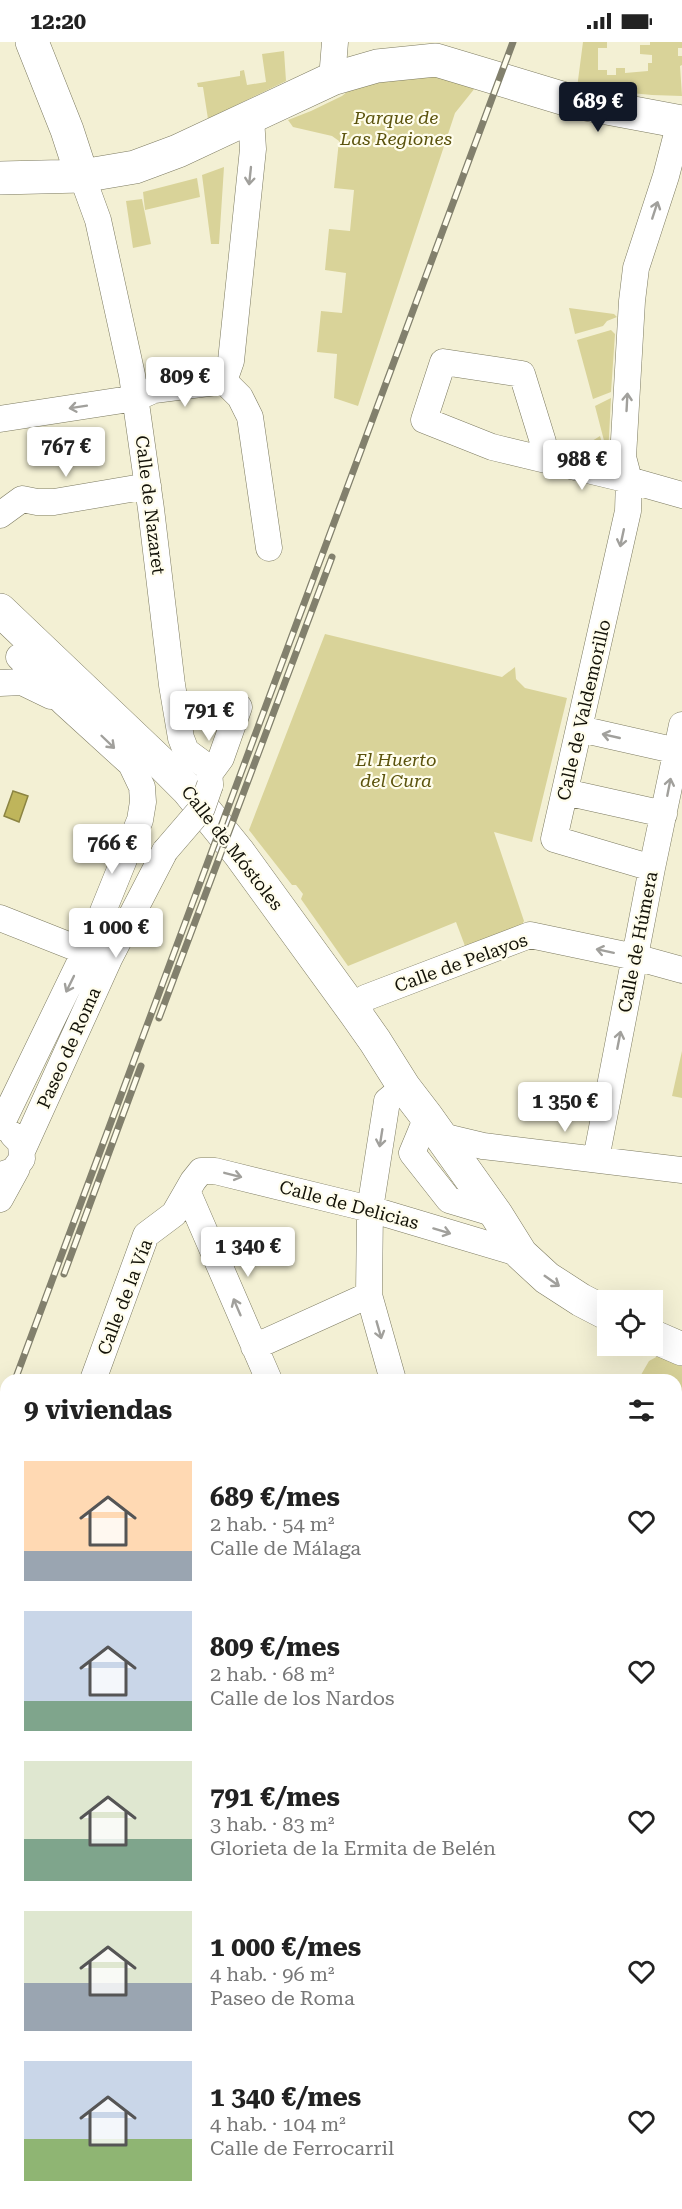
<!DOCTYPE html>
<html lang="es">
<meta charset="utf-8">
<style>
body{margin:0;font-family:"Roboto Serif",serif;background:#f2f2f2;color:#222;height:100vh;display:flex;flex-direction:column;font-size:22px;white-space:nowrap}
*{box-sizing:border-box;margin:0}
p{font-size:20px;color:#767676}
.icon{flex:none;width:33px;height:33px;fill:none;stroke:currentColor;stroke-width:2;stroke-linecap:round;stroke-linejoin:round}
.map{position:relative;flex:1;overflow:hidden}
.sheet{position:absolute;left:0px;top:1332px;width:682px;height:836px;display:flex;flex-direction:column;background:#fff;border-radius:18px 18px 0 0;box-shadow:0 6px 24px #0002}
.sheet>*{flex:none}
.buttons{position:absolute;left:597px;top:1248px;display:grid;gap:12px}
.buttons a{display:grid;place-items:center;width:66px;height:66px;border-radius:0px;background:#fff;box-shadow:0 6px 24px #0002;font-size:30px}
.price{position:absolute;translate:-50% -51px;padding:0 14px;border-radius:6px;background:#fff;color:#222;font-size:20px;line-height:39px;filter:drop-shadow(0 2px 3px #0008)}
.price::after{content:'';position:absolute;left:50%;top:36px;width:18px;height:14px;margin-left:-9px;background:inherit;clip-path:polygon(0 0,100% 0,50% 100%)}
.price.current{background:#111827;color:#fff}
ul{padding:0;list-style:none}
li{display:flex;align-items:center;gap:18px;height:150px;padding:0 24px}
li span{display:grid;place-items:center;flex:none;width:168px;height:120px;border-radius:0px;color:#555}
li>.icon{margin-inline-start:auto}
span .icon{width:72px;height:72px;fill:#fffc;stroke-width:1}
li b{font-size:26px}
h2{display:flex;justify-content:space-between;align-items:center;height:72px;padding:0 24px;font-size:26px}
.status{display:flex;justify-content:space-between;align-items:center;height:42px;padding:0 30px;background:#fff;direction:ltr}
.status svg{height:16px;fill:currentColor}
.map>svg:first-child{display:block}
.green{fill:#d9d399}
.water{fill:#bfb55b;stroke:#8b8442;stroke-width:1.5}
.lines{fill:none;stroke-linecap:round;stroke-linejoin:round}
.minor-casing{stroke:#7c7a60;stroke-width:27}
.major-casing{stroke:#7c7a60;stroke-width:34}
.minor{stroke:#fff;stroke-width:26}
.major{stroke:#fff;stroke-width:33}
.rail-casing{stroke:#82806d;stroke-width:7}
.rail{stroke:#fffdec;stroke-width:4.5;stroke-dasharray:14;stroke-linecap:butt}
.minor-bridge-casing{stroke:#7c7a60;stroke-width:27;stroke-linecap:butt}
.minor-bridge{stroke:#fff;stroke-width:26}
.oneway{stroke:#a1a09c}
.labels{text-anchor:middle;stroke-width:4.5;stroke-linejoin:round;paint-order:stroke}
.park-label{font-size:18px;font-style:italic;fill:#5a520c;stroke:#fffdec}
.street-label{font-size:18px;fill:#131208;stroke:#fffdec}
</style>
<div class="status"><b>12:20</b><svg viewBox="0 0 49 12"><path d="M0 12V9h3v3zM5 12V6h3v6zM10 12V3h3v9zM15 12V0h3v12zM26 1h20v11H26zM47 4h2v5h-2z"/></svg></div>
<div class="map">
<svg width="682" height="2167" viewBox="0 0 682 2167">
<rect width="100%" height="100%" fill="#f3f0d4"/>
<path class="green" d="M583 0H607V6H598V28H607V33H616V26H625V31L648 29V21H652V13L640 12V3H650V0H682V6H678V14H682V23L680 24 682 54 652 53 577 46Z
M284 9 286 39 208 77 203 45H198L197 41 240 34V29L244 28 247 43 266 40 262 12Z
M444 34 479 41 455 71 358 364 334 356 337 312 317 310 321 269 342 271 346 231 325 228 329 187 350 189 354 148 334 146 339 99 332 94 293 85 288 78 311 69 342 54 358 41Z
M224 125 219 202H211L202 133Z
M197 136 200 155 145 168 143 150Z
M142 157 151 202 133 206 126 159Z
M569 266 614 272 617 275 607 279 603 284 575 292Z
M611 288 615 292 611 350 593 357 577 298Z
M611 356 608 414 595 364Z
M600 394 607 417 579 403 592 399Z
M325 592 502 635 515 625 516 637 525 646 567 656 532 800 494 790 524 879 522 883 465 904 456 880 348 924 301 857 303 852 296 843H292L249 788Z
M682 1009V1056L672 1054Z
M658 1314 682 1321V1371L677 1367 676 1338H638L649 1319Z"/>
<path class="water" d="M13 749 28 754 19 780 4 774Z"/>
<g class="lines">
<defs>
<path id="minor" d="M332 37 335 0
M82 134 98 178 132 333 151 467 172 643 181 696 186 709 209 726 210 743
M224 339 231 319 253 107 251 76
M224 339 240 355 250 375 269 506
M0 377 136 356 154 348 224 339
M545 417 543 400 522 332 443 320 424 378 492 405 629 438 682 453
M0 473 22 457 37 460H54L148 444
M19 615 64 661 131 722 142 745 143 760 140 778 95 889
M0 641 22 640 51 654
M580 687 682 710
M210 731 221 716 239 665
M565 750 664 772
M652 826 554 797 628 469 629 438 623 415 632 259 636 226 666 134 680 80
M0 876 86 910 95 922
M356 972 365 956 530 893 635 915 682 928
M427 1075 412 1111 449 1158 496 1172
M0 1085 95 889 106 877
M441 1094 483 1104 682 1128
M23 1107 110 915 165 809
M596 1117 652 826 682 683
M0 1133 13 1129 22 1117 21 1101 13 1093
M188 1151 269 1338
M0 1157 17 1126
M254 1305 369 1253
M93 1338 146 1193 174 1172 193 1139 201 1129H215L370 1167 521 1212
M393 1338 369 1253 370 1167 387 1059 404 1045
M676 1712H682
M0 1833 6 1835
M676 1855 682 1853
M0 1966 6 1969
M676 2111H682
M376 2162 384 2167
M0 2166 6 2158
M211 2167 214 2162
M449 2167 453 2162"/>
<path id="major" d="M32 0 67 88 82 134
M0 136 82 134 135 125 178 109 332 37 377 24 436 18 575 60 682 80
M0 568 165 725 188 748 239 811 356 972 375 999 404 1045 427 1075 496 1172 521 1212 547 1236 581 1258 608 1272
M652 1294 682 1307
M676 1443 682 1436
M47 2167 51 2162"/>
</defs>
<use href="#minor" class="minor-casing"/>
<use href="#major" class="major-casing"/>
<use href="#minor" class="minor"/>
<use href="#major" class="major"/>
<defs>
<path id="rail" d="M159 976 332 515
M64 1232 141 1024
M15 1338 513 0
M0 1376 6 1361
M0 1400 6 1385"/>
</defs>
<use href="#rail" class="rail-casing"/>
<use href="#rail" class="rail"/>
<defs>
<path id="minor-bridge" d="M165 809 202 766 210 743"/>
</defs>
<use href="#minor-bridge" class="minor-bridge-casing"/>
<use href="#minor-bridge" class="minor-bridge"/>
</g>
<defs><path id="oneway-shaft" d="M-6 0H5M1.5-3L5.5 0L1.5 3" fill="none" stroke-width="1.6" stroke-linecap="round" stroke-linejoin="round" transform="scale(1.5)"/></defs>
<g class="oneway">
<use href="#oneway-shaft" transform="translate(250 134) rotate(96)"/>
<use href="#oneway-shaft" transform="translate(655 168) rotate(-72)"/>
<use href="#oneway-shaft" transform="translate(627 360) rotate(-87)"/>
<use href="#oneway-shaft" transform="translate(78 365) rotate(171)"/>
<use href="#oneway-shaft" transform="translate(622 496) rotate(102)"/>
<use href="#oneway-shaft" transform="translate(611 694) rotate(-167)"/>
<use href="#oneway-shaft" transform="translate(108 700) rotate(44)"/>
<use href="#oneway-shaft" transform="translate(669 745) rotate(-79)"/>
<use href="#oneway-shaft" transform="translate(605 909) rotate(-168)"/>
<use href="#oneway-shaft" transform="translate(70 942) rotate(116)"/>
<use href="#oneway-shaft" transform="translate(619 998) rotate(-79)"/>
<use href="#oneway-shaft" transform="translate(381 1096) rotate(99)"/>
<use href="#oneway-shaft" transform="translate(233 1133) rotate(14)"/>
<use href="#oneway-shaft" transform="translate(442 1189) rotate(17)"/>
<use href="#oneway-shaft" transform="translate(552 1239) rotate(35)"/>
<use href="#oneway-shaft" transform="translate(237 1265) rotate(-113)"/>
<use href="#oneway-shaft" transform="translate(379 1288) rotate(74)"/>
</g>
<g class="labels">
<g class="park-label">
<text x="396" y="82">Parque de<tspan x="396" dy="21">Las Regiones</tspan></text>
<text x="396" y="724">El Huerto<tspan x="396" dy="21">del Cura</tspan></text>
</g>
<g class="street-label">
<text transform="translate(150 463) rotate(83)" y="6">Calle de Nazaret</text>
<text transform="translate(584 668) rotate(-77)" y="6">Calle de Valdemorillo</text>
<text transform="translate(232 806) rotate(52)" y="6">Calle de Móstoles</text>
<text transform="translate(638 900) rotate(-79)" y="6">Calle de Húmera</text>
<text transform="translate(461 921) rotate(-20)" y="6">Calle de Pelayos</text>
<text transform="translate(69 1006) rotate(-66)" y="6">Paseo de Roma</text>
<text transform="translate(349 1163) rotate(15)" y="6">Calle de Delicias</text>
<text transform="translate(125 1255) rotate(-69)" y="6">Calle de la Vía</text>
</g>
</g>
</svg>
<div class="buttons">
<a><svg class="icon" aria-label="locate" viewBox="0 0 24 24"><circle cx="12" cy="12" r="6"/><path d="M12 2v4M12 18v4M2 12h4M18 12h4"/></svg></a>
</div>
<b class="price current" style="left:598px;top:91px">689 €</b>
<b class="price" style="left:185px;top:366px">809 €</b>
<b class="price" style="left:66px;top:436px">767 €</b>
<b class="price" style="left:582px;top:449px">988 €</b>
<b class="price" style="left:209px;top:700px">791 €</b>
<b class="price" style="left:112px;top:833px">766 €</b>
<b class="price" style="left:116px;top:917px">1 000 €</b>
<b class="price" style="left:565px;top:1091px">1 350 €</b>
<b class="price" style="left:248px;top:1236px">1 340 €</b>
<section class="sheet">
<h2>9 viviendas<svg class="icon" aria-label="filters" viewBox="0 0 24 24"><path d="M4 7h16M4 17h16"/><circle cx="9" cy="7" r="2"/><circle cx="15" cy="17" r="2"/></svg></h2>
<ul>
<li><span style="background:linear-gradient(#ffd9b3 75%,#9aa5b1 0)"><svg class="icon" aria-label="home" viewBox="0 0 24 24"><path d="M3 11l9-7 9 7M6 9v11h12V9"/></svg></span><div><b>689 €/mes</b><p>2 hab. · 54 m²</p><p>Calle de Málaga</p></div><svg class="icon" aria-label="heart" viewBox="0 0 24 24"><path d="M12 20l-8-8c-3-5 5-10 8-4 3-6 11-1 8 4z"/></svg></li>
<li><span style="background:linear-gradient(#c9d6e8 75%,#7fa58c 0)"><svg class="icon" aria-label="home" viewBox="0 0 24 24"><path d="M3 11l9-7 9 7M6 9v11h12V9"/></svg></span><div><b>809 €/mes</b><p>2 hab. · 68 m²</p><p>Calle de los Nardos</p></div><svg class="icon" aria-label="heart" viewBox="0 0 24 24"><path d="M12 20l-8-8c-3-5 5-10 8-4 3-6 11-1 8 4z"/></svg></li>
<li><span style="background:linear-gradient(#dfe7d0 65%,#7fa58c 0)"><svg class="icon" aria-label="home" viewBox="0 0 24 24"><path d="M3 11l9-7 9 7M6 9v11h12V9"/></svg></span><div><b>791 €/mes</b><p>3 hab. · 83 m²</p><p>Glorieta de la Ermita de Belén</p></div><svg class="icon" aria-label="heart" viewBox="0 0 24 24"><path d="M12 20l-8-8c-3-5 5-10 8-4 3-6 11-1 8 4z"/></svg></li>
<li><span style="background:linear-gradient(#dfe7d0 60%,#9aa5b1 0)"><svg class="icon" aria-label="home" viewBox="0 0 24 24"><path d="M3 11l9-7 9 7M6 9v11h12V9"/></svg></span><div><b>1 000 €/mes</b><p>4 hab. · 96 m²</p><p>Paseo de Roma</p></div><svg class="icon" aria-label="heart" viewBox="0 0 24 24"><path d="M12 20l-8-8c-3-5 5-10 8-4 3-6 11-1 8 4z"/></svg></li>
<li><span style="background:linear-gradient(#c9d6e8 65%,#8fb573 0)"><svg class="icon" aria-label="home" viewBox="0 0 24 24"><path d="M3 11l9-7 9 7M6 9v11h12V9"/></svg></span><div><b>1 340 €/mes</b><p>4 hab. · 104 m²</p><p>Calle de Ferrocarril</p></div><svg class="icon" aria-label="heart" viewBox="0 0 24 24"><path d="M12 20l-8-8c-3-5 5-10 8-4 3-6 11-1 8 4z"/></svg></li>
</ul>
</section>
</div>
